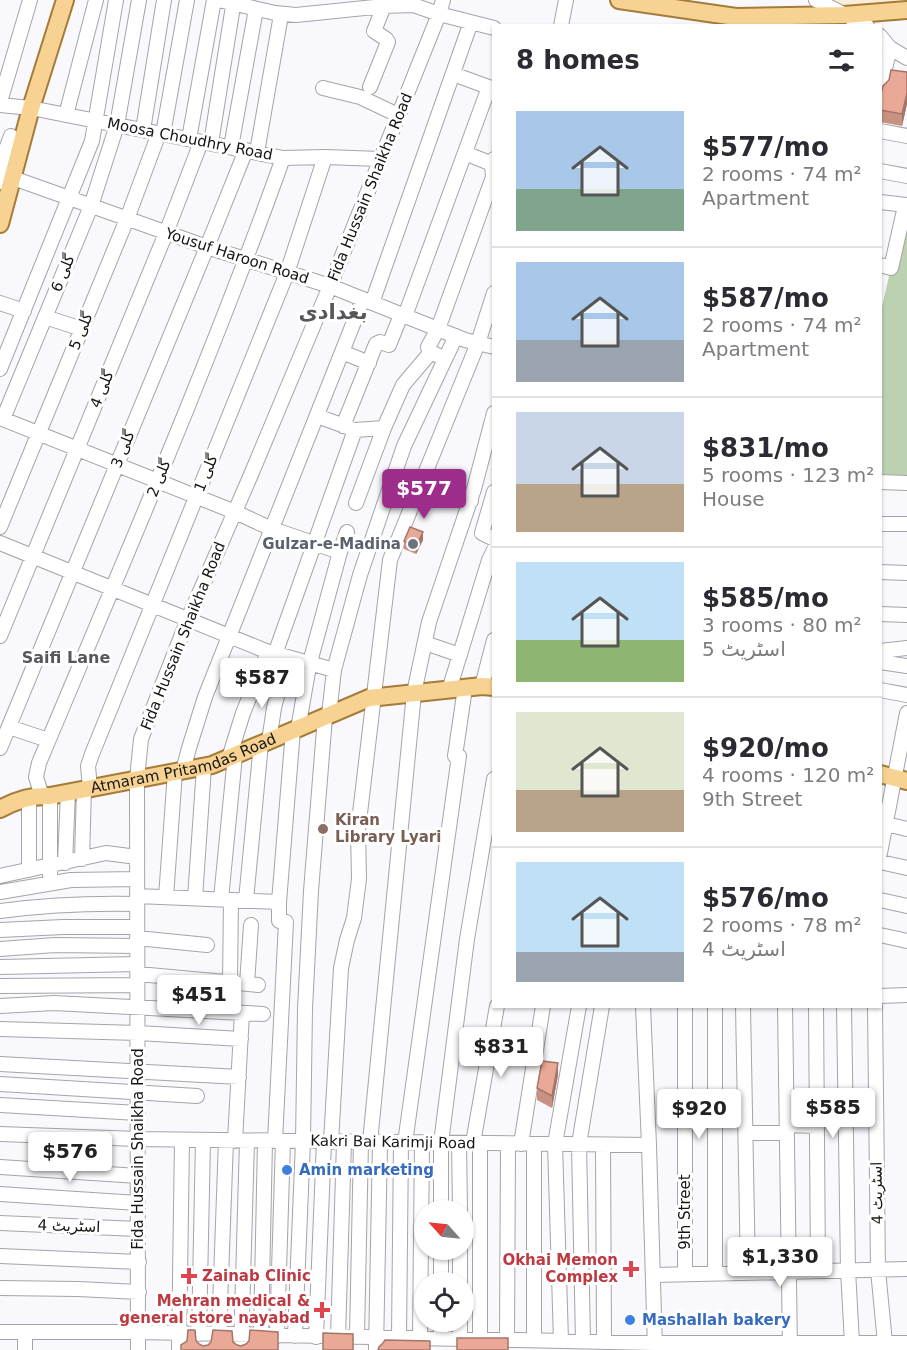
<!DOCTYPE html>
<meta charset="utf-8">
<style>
body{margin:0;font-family:"DejaVu Sans",Vazirmatn,sans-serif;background:#f7f7f7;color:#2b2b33;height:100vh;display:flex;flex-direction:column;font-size:22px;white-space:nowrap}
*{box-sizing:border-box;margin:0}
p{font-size:20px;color:#7c7c81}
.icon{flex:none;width:33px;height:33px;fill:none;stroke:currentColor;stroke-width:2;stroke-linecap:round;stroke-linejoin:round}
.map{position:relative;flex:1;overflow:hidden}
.details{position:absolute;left:492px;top:24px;width:390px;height:984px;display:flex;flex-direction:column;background:#fff;border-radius:0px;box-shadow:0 2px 4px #0004}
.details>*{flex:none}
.needle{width:39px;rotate:297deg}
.buttons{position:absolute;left:414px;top:1200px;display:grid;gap:12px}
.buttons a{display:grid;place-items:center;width:60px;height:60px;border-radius:50%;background:#fff;box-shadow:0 2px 4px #0004;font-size:30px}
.price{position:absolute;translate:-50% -51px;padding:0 14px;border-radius:6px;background:#fff;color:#222;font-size:20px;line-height:39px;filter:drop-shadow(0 2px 3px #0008)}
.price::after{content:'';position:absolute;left:50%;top:36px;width:18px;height:14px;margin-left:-9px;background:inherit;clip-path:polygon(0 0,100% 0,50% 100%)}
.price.selected{background:#9d2d8a;color:#fff}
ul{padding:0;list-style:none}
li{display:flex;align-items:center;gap:18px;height:150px;padding:0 24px}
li+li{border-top:2px solid #e1e1e2}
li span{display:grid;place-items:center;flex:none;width:168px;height:120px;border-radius:0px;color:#555}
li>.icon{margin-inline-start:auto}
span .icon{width:72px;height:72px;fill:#fffc;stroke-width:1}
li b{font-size:26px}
h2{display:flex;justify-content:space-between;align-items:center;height:72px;padding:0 24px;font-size:26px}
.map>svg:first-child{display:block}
.commercial{fill:#faedd9}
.green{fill:#bcd1af}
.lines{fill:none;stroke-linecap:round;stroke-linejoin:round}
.minor-casing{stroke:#a5a4a8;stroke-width:16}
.major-casing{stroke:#a47c38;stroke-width:20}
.minor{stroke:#fff;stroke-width:14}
.major{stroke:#f7d292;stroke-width:16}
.wall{fill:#c99181}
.shaded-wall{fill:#a47669}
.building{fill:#eaa996;stroke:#a47669;stroke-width:1.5}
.worship-dot{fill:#6b7280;stroke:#fff;stroke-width:2}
.education-dot{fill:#8d6e63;stroke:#fff;stroke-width:2}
.shop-dot{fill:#3f7fe0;stroke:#fff;stroke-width:2}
.health-dot{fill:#e0444e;stroke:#fff;stroke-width:2}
.labels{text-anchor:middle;stroke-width:6;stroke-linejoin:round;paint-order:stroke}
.street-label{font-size:15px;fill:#151516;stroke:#fff}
.worship-label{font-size:15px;font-weight:bold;fill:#5b616d;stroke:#fff;text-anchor:end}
.education-label{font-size:15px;font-weight:bold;fill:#785e54;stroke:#fff;text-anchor:start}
.shop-label{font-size:15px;font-weight:bold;fill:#366cbe;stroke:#fff;text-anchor:start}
.health-label{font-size:15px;font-weight:bold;fill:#be3a42;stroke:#fff;text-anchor:end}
.neighbourhood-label{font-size:16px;font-weight:bold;fill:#57565a;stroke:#fff}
.district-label{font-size:21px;font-weight:bold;fill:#57565a;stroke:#fff}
</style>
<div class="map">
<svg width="907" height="1350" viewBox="0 0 907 1350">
<rect width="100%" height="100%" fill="#f9f8fd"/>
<path class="commercial" d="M817 0H907V12H844Z"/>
<path class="green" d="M907 205V480L881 479V311L905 206Z"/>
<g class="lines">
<defs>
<path id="minor" d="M219 0 275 13 296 15 384 6 413 5 439 14 494 28
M816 0 867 26
M561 26 566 0
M880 36 890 48 907 58
M453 74 494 89
M370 87 388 42 386 39 374 31 384 6
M323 88 360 97 398 115
M880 89 890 48
M0 102 30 0
M0 105 31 108 283 158 325 157 380 159
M66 115 96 0
M143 130 164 0
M880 131 907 136
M163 134 187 0
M189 139 214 0
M211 143 234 0
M231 147 256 9
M257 152 281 15
M465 153 492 164
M3 157 11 136
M880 171 907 176
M13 178 207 247 330 286 465 340 494 347
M0 182 7 158
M880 202 907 205
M880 265 891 268 905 206
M0 303 24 311
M372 303 471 22
M405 316 489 87
M45 317 82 329
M342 352 369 363
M445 359 429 351 428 347 438 329 493 177 492 164 494 159
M0 369 92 141 116 0
M317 416 350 428
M0 418 235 512 272 529 340 552
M3 419 91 206 117 125 139 0
M343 426 376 344 380 342 389 345 401 315
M880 482 907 483
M494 492 482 533 494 539
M451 494 471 501
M356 503 384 428 403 385 431 352
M880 524H907
M0 527 127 219 159 133
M0 543 266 651 334 670
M880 572 907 573
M880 614 907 615
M0 636 166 233 201 142
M425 643 460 655
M880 651 907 648
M275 654 355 430 384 428
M880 662 907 666
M482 686 494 640
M449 690 489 560 494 550
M880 690 907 695
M329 715 334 670 360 575 404 446 456 336
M9 727 48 740
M298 729 309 666 340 552 347 532
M269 741 274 708 287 657
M0 748 207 247 246 150
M229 758 243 713 268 652
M183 771 189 748 205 697 363 299
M90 788 88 766 92 754 287 273 325 157
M42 796 36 777 39 763C123 562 210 363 283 158
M29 797V870
M886 824 907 829
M880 853 907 713
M82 859 84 789
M880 862 907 868
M65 863 68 792
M50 875V796
M0 876 106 853 137 857
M0 892 71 880 137 879
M137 896 279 902
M166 897 175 772
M195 898 204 767
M221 899 235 756
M246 900 261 744
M880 900 907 906
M0 911C46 905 91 903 137 904
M0 930 63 927H137
M880 935 907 941
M137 938 207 945
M0 949 55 945 137 946
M0 967 137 964
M138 974 258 985
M230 982 231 900
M247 984 251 925
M0 986 137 985
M880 996 907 995
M0 1006 54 1003 263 1014
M643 1006 649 1145 655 1349
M685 1006V1274
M743 1006 748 1273
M785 1006 790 1350
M816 1006 818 1271
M844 1006 848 1270 852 1343
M875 1006 878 1270 885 1343
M0 1029 138 1033 241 1039
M0 1064 239 1077
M0 1084 197 1096
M0 1105 138 1113
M787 1125 817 1126
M746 1133H787
M0 1134 138 1139 649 1145
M235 1141 242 1013
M275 1141 286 922 279 921V902L293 730
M331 1142 341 968 347 940 354 918 359 879 358 830 390 560 478 343 494 293
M370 1142 414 693 429 622 474 489 494 413
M405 1143 459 756H455L465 688
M459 1143 460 1210
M473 1143 497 1006
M480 1143V1339
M521 1144 543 1006
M534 1144V1340
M603 1145 604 1342
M0 1167 138 1176
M0 1194 138 1203
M441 1210V1143L467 939 494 779
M0 1223 138 1229
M441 1250V1282
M460 1250V1282
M0 1256 139 1262
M715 1274V1006
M653 1275 907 1269
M0 1288 78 1289 139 1292
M441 1322V1338
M460 1322V1338
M0 1332H139L655 1343H907
M199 1334 203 1140
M219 1334 226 1140
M261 1335 265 1141
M277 1336 283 1141
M295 1336 303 1141 305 1009 311 891 325 717
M316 1337 324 1142
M338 1337 344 1142
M357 1337 361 1142
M420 1337 422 1143
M399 1338 401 1142
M507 1340 508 1144
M561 1341 555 1144 579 1006
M583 1341 579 1144 602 1006
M25 1350V1333
M138 1350 137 779 141 739 188 619 250 477 330 286 439 14 443 0
M179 1350 182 1140
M241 1350 247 1141
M376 1350 380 1142"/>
<g id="major">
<path d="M619 0 736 17 844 15 907 10"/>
<path d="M0 224 31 108 65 0"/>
<path d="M880 774 907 781"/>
<path id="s1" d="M0 809C16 800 32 795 50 796L212 765 369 698 482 686 494 687"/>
</g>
</defs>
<use href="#minor" class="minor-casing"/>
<use href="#major" class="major-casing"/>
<use href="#minor" class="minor"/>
<use href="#major" class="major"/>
</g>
<path class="wall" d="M907 72V104L902 126 880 122V97Z
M423 540 416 554 404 549V541Z
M558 1075 552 1108 537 1100V1088Z"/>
<path class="shaded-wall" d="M907 93V104L902 126V114Z
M423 532V540L416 554V546Z
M558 1063V1075L552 1108V1096Z"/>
<path class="building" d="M891 70 907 72V93L902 114 880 110V97L883 86 889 80Z
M410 527 423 532 416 546 404 541Z
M542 1061 558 1063 552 1096 537 1088Z
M188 1330H195L196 1341 199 1344 203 1346 208 1345 211 1342 213 1330 232 1331 233 1342 237 1345 241 1346 246 1344 249 1341 250 1330 278 1332V1350H181V1345L187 1341Z
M323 1333 353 1334V1350H323Z
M457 1338H508V1350H457Z
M385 1340 430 1341V1350H378L379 1347 383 1343Z"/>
<circle class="worship-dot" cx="413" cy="544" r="6"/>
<circle class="education-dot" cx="323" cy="829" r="6"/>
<g class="shop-dot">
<circle cx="287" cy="1170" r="6"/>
<circle cx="630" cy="1320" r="6"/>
</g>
<g class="health-dot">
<path d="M628 1260h6v6h6v6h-6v6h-6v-6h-6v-6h6z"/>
<path d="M186 1267h6v6h6v6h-6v6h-6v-6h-6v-6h6z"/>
<path d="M319 1301h6v6h6v6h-6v6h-6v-6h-6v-6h6z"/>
</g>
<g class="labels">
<g class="street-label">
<text transform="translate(190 139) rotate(11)" y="5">Moosa Choudhry Road</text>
<text transform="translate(370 187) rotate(-68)" y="5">Fida Hussain Shaikha Road</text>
<text transform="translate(237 256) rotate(18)" y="5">Yousuf Haroon Road</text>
<text transform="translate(63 273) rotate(-68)" y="5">گلی 6</text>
<text transform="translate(81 331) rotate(-68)" y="5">گلی 5</text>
<text transform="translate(102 389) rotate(-68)" y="5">گلی 4</text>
<text transform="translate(123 449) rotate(-68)" y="5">گلی 3</text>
<text transform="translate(206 473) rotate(-68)" y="5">گلی 1</text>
<text transform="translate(159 478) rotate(-68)" y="5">گلی 2</text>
<text transform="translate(183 636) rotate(-68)" y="5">Fida Hussain Shaikha Road</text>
<text dy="5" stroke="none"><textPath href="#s1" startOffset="190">Atmaram Pritamdas Road</textPath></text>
<text transform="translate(393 1142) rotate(1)" y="5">Kakri Bai Karimji Road</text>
<text transform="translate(138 1149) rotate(-90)" y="5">Fida Hussain Shaikha Road</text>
<text transform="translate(877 1193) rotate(-91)" y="5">اسٹریٹ 4</text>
<text transform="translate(685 1212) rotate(-90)" y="5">9th Street</text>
<text transform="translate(69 1226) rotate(2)" y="5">اسٹریٹ 4</text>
</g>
<g class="worship-label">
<text x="401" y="549">Gulzar-e-Madina</text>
</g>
<g class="education-label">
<text x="335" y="825">Kiran<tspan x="335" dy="17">Library Lyari</tspan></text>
</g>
<g class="shop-label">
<text x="299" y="1175">Amin marketing</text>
<text x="642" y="1325">Mashallah bakery</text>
</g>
<g class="health-label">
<text x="618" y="1265">Okhai Memon<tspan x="618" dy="17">Complex</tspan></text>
<text x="202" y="1281" text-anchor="start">Zainab Clinic</text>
<text x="310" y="1306">Mehran medical &amp;<tspan x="310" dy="17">general store nayabad</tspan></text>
</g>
<g class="neighbourhood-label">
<text x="66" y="663">Saifi Lane</text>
</g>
<g class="district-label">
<text x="333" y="319">بغدادی</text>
</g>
</g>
</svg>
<div class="buttons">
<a><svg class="needle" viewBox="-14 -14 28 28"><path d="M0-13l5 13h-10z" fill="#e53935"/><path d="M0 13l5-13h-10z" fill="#7c7c81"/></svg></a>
<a><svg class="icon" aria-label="locate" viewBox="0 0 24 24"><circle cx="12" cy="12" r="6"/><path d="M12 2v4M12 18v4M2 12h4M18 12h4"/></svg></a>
</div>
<b class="price selected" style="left:424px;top:520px">$577</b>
<b class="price" style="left:262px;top:709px">$587</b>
<b class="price" style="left:199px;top:1026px">$451</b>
<b class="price" style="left:501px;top:1078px">$831</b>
<b class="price" style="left:833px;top:1139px">$585</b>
<b class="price" style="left:699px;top:1140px">$920</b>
<b class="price" style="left:70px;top:1183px">$576</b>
<b class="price" style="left:780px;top:1288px">$1,330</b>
<section class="details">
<h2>8 homes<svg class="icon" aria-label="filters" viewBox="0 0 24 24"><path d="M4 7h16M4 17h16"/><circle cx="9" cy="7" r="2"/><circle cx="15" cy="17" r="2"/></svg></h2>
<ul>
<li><span style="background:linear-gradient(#a9c7e8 65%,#7fa58c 0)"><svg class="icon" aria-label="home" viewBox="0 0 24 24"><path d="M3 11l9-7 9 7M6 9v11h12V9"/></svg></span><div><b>$577/mo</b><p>2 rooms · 74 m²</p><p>Apartment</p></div></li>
<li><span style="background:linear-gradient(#a9c7e8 65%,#9aa5b1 0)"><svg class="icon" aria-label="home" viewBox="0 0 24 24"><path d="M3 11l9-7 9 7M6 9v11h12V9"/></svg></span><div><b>$587/mo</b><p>2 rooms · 74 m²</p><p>Apartment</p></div></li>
<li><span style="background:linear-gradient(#c9d6e8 60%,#b9a48a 0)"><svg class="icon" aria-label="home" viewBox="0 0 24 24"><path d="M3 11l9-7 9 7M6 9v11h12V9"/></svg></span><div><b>$831/mo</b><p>5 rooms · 123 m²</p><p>House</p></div></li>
<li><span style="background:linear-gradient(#bfe0f5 65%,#8fb573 0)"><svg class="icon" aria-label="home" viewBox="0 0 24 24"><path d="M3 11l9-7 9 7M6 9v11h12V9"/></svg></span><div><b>$585/mo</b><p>3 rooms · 80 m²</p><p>اسٹریٹ 5</p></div></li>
<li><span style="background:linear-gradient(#dfe7d0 65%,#b9a48a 0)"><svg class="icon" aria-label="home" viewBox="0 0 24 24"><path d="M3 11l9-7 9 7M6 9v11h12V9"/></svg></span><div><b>$920/mo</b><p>4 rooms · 120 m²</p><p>9th Street</p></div></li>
<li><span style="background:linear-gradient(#bfe0f5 75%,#9aa5b1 0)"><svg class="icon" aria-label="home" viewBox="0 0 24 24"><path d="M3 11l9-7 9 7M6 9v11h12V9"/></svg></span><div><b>$576/mo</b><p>2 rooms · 78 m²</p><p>اسٹریٹ 4</p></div></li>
</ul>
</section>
</div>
